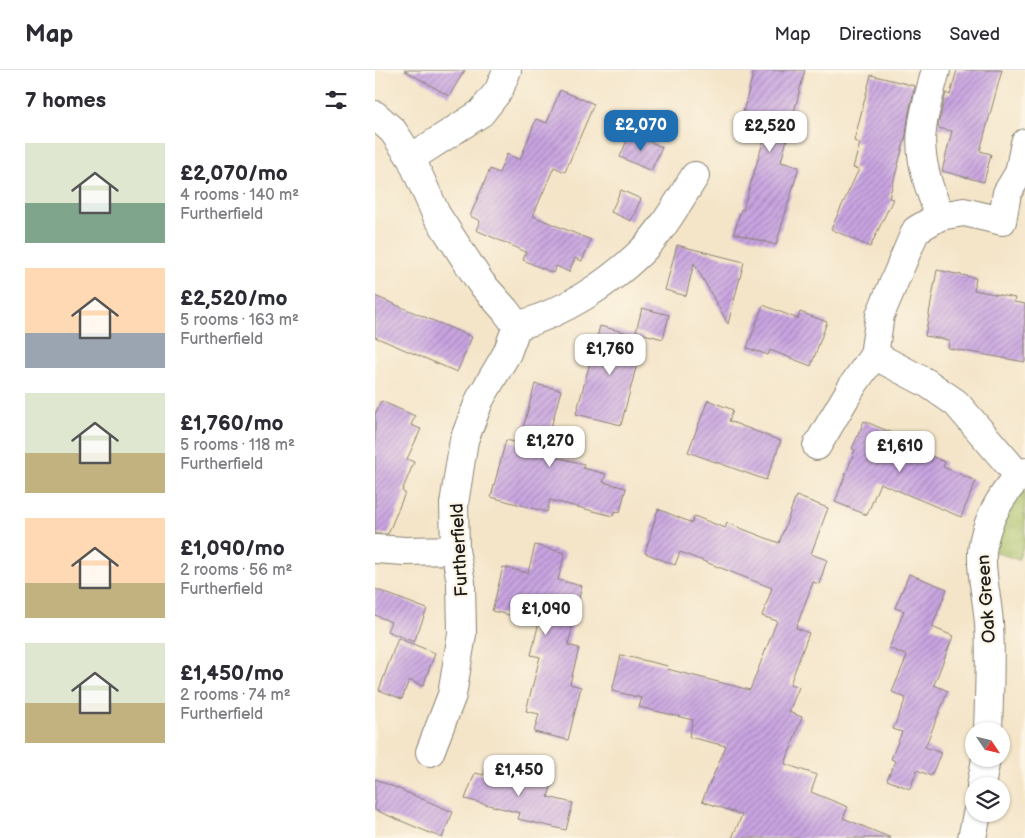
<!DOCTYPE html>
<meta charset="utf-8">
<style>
body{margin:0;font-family:"Balsamiq Sans",sans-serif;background:#f7f7f7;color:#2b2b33;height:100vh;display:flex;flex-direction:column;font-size:19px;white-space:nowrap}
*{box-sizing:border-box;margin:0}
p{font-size:16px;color:#7c7c81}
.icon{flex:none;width:28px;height:28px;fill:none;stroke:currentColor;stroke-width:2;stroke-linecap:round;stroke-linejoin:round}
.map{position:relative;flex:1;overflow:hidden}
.details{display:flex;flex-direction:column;background:#fff;width:375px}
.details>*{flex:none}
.needle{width:32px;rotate:125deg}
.fabs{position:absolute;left:590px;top:652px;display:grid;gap:10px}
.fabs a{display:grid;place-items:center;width:45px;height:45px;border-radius:50%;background:#fff;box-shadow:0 1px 4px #0004;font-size:25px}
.price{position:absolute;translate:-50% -42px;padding:0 11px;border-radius:10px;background:#fff;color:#222;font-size:16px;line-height:32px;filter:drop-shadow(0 1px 2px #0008)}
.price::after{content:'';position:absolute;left:50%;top:30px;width:15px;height:11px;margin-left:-8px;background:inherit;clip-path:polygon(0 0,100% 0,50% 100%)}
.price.selected{background:#1f6fb2;color:#fff}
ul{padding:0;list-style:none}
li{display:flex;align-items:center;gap:15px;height:125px;padding:0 25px}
li span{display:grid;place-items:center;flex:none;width:140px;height:100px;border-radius:0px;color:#555}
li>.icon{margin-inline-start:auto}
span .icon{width:60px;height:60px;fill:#fffc;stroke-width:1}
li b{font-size:21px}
h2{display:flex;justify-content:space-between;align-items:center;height:60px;padding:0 25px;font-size:21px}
header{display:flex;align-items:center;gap:30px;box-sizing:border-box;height:70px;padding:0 25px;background:#fff;border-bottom:1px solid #e1e1e2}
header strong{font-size:24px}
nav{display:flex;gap:28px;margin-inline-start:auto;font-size:18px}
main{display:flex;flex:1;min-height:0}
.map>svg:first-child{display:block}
.grass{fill:url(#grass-tufts);stroke:#616d40}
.building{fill:url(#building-hatch)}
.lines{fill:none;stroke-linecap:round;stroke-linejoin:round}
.minor-casing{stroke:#888072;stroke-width:30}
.minor{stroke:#fff;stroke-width:28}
.labels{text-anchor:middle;stroke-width:4.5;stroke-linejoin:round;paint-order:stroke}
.street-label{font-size:18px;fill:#1c1c1c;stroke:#fcf5e5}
</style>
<header>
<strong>Map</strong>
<nav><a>Map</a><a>Directions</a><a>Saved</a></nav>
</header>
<main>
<section class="details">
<h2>7 homes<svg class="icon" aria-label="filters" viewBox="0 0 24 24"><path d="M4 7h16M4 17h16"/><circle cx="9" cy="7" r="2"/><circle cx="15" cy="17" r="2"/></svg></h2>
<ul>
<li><span style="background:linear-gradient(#dfe7d0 60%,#7fa58c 0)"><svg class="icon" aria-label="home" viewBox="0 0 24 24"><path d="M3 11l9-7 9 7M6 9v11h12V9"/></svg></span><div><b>£2,070/mo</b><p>4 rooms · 140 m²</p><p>Furtherfield</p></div></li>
<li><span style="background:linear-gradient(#ffd9b3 65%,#9aa5b1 0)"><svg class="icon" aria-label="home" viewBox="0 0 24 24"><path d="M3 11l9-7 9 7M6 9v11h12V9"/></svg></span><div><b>£2,520/mo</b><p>5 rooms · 163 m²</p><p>Furtherfield</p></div></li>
<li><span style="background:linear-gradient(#dfe7d0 60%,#c2b280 0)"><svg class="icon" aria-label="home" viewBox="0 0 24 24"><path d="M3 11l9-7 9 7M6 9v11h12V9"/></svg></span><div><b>£1,760/mo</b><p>5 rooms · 118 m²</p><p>Furtherfield</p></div></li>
<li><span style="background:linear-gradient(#ffd9b3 65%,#c2b280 0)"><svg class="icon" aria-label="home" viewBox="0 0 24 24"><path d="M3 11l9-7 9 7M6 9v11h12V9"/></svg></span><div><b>£1,090/mo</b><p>2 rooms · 56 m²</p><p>Furtherfield</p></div></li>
<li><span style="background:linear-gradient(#dfe7d0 60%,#c2b280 0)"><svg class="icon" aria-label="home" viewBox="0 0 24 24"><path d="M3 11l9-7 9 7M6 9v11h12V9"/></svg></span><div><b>£1,450/mo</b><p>2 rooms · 74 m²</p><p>Furtherfield</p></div></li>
</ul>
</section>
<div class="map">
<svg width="650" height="768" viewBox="0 0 650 768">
<defs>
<pattern id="grass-tufts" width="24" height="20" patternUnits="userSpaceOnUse" patternTransform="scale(1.25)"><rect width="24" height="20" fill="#a6be63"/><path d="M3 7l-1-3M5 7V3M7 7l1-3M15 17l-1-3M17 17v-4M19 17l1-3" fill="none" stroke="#8ea355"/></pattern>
<pattern id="building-hatch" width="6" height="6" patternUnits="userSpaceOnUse" patternTransform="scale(1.25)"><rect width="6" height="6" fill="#c9a4e1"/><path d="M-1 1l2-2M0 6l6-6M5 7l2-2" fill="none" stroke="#a285b6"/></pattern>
</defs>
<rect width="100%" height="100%" fill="#fcf5e5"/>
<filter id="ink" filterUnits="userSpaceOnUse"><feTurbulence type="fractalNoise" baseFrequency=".02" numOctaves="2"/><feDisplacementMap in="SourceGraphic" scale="10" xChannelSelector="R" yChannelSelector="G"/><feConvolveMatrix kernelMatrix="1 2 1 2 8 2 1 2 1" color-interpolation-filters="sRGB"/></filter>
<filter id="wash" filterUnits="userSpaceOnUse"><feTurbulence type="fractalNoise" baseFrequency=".0096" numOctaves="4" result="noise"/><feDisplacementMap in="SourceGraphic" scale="20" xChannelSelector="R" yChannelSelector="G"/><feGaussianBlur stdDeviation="1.12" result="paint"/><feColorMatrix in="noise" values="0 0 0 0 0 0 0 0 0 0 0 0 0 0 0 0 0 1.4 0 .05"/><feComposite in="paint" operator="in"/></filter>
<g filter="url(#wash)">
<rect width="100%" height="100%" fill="#f4e5c9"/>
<path class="grass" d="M650 420V473L643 490 620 482C623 458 635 438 650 420Z"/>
<g id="blocks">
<path class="building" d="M29 0H90L74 26Z
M379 0H430L406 92 424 97 401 175 359 163 366 139 368 140 389 69 376 66 380 49 367 46Z
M582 0H627L605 81 616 84 609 112 567 101 577 61 563 58V55L571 23 575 25Z
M496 5 540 16 534 42 531 65 514 128 518 129 495 177 456 159 484 99 478 98 485 73 479 71Z
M185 20 219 34 190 102 179 97 158 146 216 170 207 191 200 188 194 202 181 196 178 203 148 190 151 182 101 160 105 151 95 146 115 99 124 103 132 84 145 90 161 49 172 53Z
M255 63 287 77 276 101 245 87Z
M246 120 266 129 256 151 236 142Z
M302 175 369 192 353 254 319 193 311 226 290 220Z
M562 200 601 208 599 220 640 228 639 232 650 234V292L573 278 574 270 550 266Z
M0 226 97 267 82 302 0 267Z
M388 235 423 249 425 242 452 252 436 296 395 280 393 285 372 278Z
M267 238 294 245 288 269 261 262Z
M225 256 269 267 246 355 201 344Z
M160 314 186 320 169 384 209 394 208 398 231 404 228 412 251 418 245 442 240 441 238 446 175 430 172 442 116 427 131 370 144 373Z
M333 330 358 340 354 351 406 371 391 410 313 382Z
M6 331 40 346 36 355 46 359 32 389 39 392 27 421 30 423 13 464H0V344Z
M489 351 527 367 528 365 550 373 547 382 570 392 568 397 601 411 586 447 505 413 492 445 460 432 480 380 477 379Z
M421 426 453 438 436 484 452 490 444 514 438 512 421 558 434 563 415 614 424 617 414 642 427 647 410 694 442 705 436 722 473 737 468 748 516 768H357L367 745 327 731 351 676 314 667 318 650 264 637 267 628 237 621 246 585 293 596 292 599 375 620 402 551 387 546 397 518 305 482 300 495 270 483 283 439 317 453 319 446 350 458 352 453 404 473Z
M160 475 190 483 183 510 207 516 193 575 204 578 195 614 206 617 193 670 159 662 164 644 151 641 165 587 156 585 164 552 117 541 128 497 153 503Z
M534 504 572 519 557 557 578 566 559 615 573 621 550 677 566 683 556 706 542 700 535 719 512 710 520 691 516 689 527 662 518 659 531 628 517 622 532 586 514 578 529 541 520 538Z
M0 519 52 539 39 572 12 561 16 552 0 545Z
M23 568 60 583 48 616 34 610 27 629 4 620Z
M112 691 133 697 131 703 177 714 173 727 198 733 191 760 143 749 145 743 90 729 100 703 109 705Z
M0 709 78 742 67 768 0 740Z"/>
</g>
</g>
<g filter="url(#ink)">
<use href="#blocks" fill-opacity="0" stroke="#888072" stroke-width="1"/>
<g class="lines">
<defs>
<path id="minor" d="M561 0C556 19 549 40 547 60 543 88 554 120 565 146
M0 45 18 61 36 88 61 144 106 213 130 240 142 256 132 283 105 329 89 370 79 434 80 480 86 512 87 564 77 625 55 682
M36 88 106 43 124 20 132 0
M142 256C188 243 232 215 266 182 288 160 303 132 320 106
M442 376 478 315 499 285
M644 406 581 333 552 313 499 285 505 245 541 160 565 146 589 142 627 151 632 123 644 103 650 73
M0 479 30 481 80 480
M613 661C614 625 616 589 614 553 610 504 596 482 623 434 630 422 639 410 650 402
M606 716 611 689
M597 768 602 744"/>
</defs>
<use href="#minor" class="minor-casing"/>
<use href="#minor" class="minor"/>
</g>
</g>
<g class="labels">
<g class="street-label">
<text transform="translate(84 480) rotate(-93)" y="6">Furtherfield</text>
<text transform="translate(611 529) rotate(-94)" y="6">Oak Green</text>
</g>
</g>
</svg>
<div class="fabs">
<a><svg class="needle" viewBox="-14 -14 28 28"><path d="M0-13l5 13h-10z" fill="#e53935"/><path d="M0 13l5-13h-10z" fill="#7c7c81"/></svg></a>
<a><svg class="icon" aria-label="layers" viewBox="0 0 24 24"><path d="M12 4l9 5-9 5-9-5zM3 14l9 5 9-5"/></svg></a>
</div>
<b class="price selected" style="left:266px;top:82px">£2,070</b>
<b class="price" style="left:395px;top:83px">£2,520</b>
<b class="price" style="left:235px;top:306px">£1,760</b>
<b class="price" style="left:175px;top:398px">£1,270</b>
<b class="price" style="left:525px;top:403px">£1,610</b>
<b class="price" style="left:171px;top:566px">£1,090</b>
<b class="price" style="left:144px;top:727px">£1,450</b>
</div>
</main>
